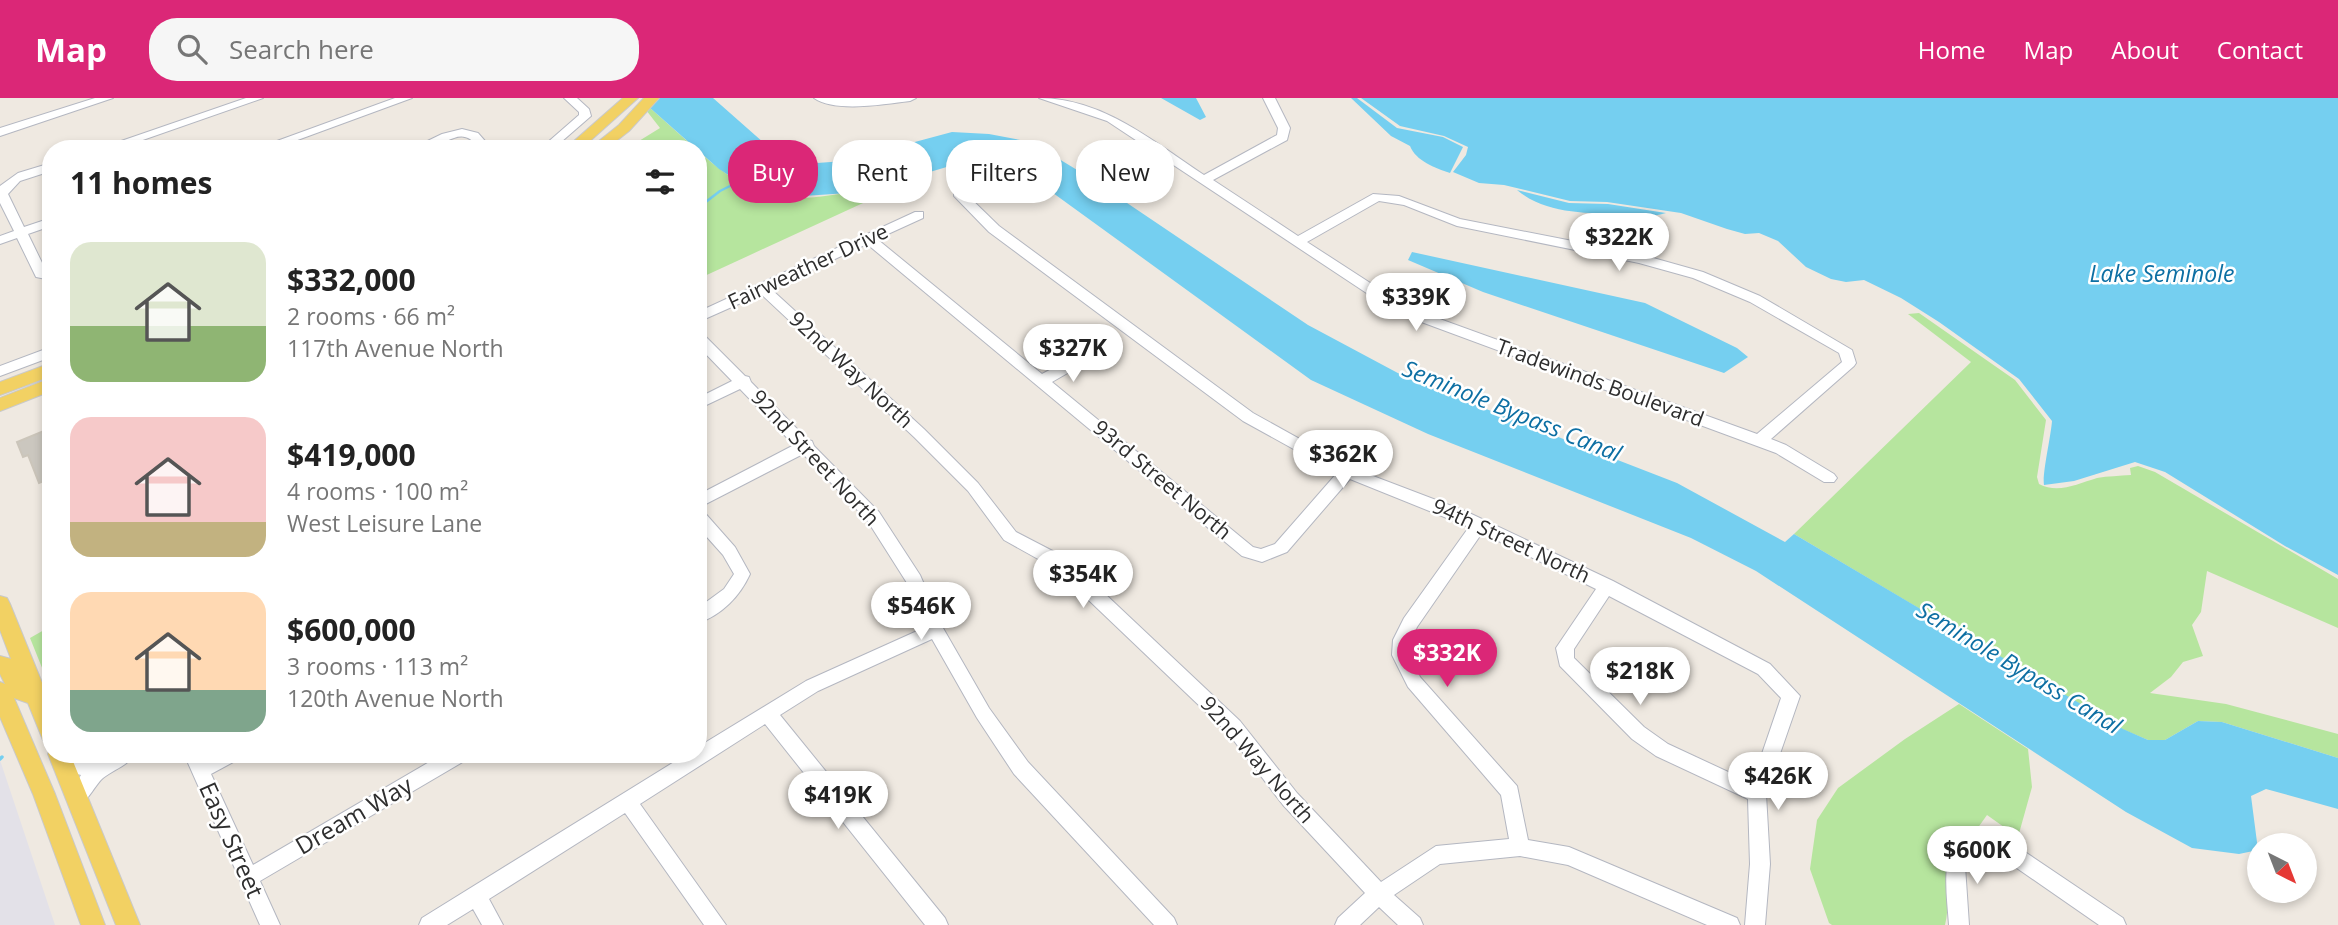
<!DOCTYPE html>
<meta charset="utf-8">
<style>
body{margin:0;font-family:"Open Sans",sans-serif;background:#f6f6f6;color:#222;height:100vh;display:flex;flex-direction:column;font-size:26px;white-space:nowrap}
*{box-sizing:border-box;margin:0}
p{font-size:23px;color:#767676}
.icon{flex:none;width:38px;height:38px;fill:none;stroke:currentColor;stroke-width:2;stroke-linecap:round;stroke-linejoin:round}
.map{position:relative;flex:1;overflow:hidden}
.sheet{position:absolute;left:42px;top:42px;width:665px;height:623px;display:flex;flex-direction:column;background:#fff;border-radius:28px;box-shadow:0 4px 10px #0003}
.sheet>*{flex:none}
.guide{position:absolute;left:728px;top:42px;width:665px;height:63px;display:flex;gap:14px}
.needle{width:46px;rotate:138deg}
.buttons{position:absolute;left:2247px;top:735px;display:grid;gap:14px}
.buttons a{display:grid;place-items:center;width:70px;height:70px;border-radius:50%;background:#fff;box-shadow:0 4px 10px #0003;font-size:35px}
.price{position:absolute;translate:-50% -60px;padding:0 16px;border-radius:24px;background:#fff;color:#222;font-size:23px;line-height:46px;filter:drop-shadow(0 2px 4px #0008)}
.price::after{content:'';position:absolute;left:50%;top:42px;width:21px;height:16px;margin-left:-10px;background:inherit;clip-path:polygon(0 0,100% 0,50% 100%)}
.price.current{background:#db2777;color:#fff}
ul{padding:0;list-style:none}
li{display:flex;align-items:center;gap:21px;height:175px;padding:0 28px}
li span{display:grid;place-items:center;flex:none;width:196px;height:140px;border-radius:21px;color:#555}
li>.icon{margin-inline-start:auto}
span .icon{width:84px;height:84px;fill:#fffc;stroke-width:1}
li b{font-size:30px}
h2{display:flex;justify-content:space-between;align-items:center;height:84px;padding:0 28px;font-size:30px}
.tag{padding:0 24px;border-radius:28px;background:#fff;box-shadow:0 4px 10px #0003;font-size:24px;line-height:63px}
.tag.current{background:#db2777;color:#fff}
header{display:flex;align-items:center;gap:42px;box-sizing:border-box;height:98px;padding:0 35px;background:#db2777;color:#fff}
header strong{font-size:33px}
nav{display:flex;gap:38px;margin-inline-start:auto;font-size:24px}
.search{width:490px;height:63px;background:#f6f6f6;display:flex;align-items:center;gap:18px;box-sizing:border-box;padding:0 24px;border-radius:28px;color:#767676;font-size:26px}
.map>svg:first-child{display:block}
.industrial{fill:#e3e1e8}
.green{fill:#b6e59e}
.water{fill:#75cff0}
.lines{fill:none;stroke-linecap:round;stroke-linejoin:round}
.stream-far1{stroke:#75cff0;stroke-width:2.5}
.stream{stroke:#75cff0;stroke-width:3.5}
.building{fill:#cbc7bf;stroke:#cbc5ba;stroke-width:2}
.minor-casing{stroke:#b4b7c1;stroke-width:2}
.major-casing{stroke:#c9c9c9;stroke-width:2}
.minor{fill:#fff;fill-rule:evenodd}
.major{fill:#f2d163;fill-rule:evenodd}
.labels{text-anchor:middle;stroke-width:5;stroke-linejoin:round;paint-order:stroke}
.street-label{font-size:21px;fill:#2e2e2e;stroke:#fff}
.water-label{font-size:23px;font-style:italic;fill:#0d6fa3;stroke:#fff}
.near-street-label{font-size:24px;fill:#2e2e2e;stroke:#fff}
</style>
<header>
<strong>Map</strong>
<div class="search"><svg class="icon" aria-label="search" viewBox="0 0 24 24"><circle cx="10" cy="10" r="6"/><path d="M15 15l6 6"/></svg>Search here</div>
<nav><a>Home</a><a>Map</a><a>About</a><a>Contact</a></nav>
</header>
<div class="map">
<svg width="2338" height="827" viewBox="0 0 2338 827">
<rect width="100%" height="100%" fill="#efe9e1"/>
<path class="industrial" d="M0 662 55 827H0Z"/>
<path class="green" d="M649 9 696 51H655L645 46 626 51 660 30 646 12Z
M698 53C720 72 743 91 771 99 792 105 867 93 889 86L887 94 698 181Z
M1919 215 2015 282 2046 322 2037 379 2039 386C2058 396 2077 386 2097 380 2108 378 2119 378 2131 377L2130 370 2138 368 2155 374 2338 481V530L2207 473 2201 514 2192 527 2203 558 2183 564 2171 579 2150 595 2226 606 2338 636V660L2222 624 2198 623 2165 642H2148L2122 631 1794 436 1971 264 1908 216Z
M51 528V592L30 540Z
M1959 606 2028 651 2032 689 2018 739 1987 717 1977 731 1955 743C1941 769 1952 799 1945 827H1832L1829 825 1810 771 1817 722 1838 690 1905 641Z"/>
<path class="water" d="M657 0H713L773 53 804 66 844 63 952 34 989 36 1031 44 1087 78 1308 227 1409 281 1677 385 1785 444 1794 436 2123 631 2148 642H2165L2198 623 2222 624 2338 660V711L2266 691 2251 698 2258 752 2239 756 2192 750 2126 714 1756 473 1691 440 1428 336 1311 282 1053 95 995 69 960 65 863 94 774 100 750 91 719 71 649 9Z
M1161 0H1196L1206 19 1200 22Z
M1351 0H1357L1397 30 1443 39 1463 49 1450 75C1435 70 1416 63 1410 48L1391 38Z
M1361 0H2338V477L2285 448 2165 374 2135 364 2074 383 2044 387C2042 376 2051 338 2052 323L2019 281 1939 224 1901 200 1864 182 1846 184 1831 181 1806 169 1778 143 1759 135 1745 136 1727 131 1681 115 1607 104 1570 103 1504 87 1479 85 1453 74 1466 57 1468 49 1444 38 1400 28Z
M1517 92 1569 105 1608 106 1666 115C1650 120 1639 118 1622 117 1586 114 1547 117 1517 92Z
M1412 154 1645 205 1737 250 1748 259 1724 275 1483 194 1408 162Z"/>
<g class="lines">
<path class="stream-far1" d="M698 110 720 93 740 83"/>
<path class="stream" d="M0 661 2 659"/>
</g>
<path class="building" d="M51 330V380L39 385 28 357 23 359 17 344Z"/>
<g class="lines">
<defs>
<path id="minor" d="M95 0H113L0 38V30Z
M246 0H263L117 51H98Z
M395 0H412L273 51H255Z
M564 0H577L589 11 591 18 553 51H540L579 17V14Z
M814 0H916L910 3C885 6 835 15 814 0Z
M1039 0C1103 0 1154 44 1204 77L1277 37 1278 30 1263 0H1275L1290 30 1287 42 1213 82 1298 138 1373 96 1399 98 1460 121 1639 156 1703 174 1760 198 1852 252 1856 265 1854 268 1771 341 1786 347 1834 376 1837 380 1834 384H1824L1776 355 1416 222 1368 196 1107 23ZM1379 103 1404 107 1457 128 1639 165 1693 180 1750 204 1839 255 1842 264 1757 336 1426 216 1378 190 1307 144Z
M462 31 478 35 492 51H480C462 26 450 45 429 50 424 52 417 51 411 51L442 36Z
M51 65V73L20 83 8 96 24 129 51 120V128L28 136 46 173 51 174V182L36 179 17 140 0 146V138L14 133 0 105V88L18 75Z
M958 91 962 92 999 128 1253 315 1352 370 1465 413 1613 483 1770 566 1800 598 1766 696 1770 766 1765 827H1745L1750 766 1748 701 1656 658 1632 641 1560 568 1556 550 1596 491 1482 435 1417 529 1411 542 1410 557 1420 579 1517 688 1528 742 1569 749 1737 820 1740 827H1707L1568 767 1520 758 1440 766 1394 797 1420 820 1423 827H1398L1379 809 1360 827H1335L1338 820 1365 795 1283 707 1228 635 1056 471 1004 442 968 393 914 339 761 196 698 224V214L915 114H923V120L877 141 1042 276 1082 255H1092L1094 258 1092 261 1052 284 1253 449 1261 451 1275 446 1337 375 1243 323 989 134 954 98V92ZM867 146 1242 458 1262 464 1287 454 1350 381 1469 429 1404 520 1393 542 1392 557 1408 589 1501 697 1509 741 1436 748 1381 784 1297 695 1240 623 1068 461 1016 434 978 385 924 331 771 191ZM1609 498 1758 576 1781 600 1752 685 1668 646 1644 629 1574 560V551Z
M698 234 703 236 745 278 749 279 751 284 808 342 812 343 814 348 879 414 920 477 943 530 989 610 1028 664 1174 820 1177 827H1154L1014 676 977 620 932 541 818 593 780 617 945 820 948 827H925L765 626 640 706 726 827H704L625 715 489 801 503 827H482L473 811 447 827H419L422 820 687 656H698V649L806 583 926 529 907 485 867 422 803 356 698 410V397L794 347 740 291 698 311V300L732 283 698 248Z
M51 249V259L0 278V268Z
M698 412 704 414 735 449 750 476C740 498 722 517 698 525V510L724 491 734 476 723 457 698 429Z
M63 656 84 662H99L108 656H134C129 667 113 672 103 680 94 688 88 704 77 708L70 706 68 700 81 677 55 670 53 664 55 658Z
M184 656H202L205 661 214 656H240L237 662 211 676 253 767 443 656H469L466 662 260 783 280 827H260Z
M1981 730 2022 752 2123 820 2126 827H2099L2008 764 1981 749 1969 755 1965 768 1969 827H1949C1947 798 1942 770 1954 743Z"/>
<path id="major" d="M623 0H638L581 51H565Z
M644 0H659L629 33 606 51H589L619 27Z
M51 265V278L0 297V284Z
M51 280V293L0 313V300Z
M0 498 7 500 10 506 51 607V644L43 642 28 605 14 600 55 696 105 827H81L33 696 0 619V584L5 586 0 576V558L11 561 0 532Z
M51 650V656H70L140 827H116L48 656Z"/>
</defs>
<use href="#minor" class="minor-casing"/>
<use href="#major" class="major-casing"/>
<use href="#minor" class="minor"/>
<use href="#major" class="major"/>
</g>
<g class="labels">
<g class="street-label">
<text transform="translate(808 169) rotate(-25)" y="7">Fairweather Drive</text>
<text transform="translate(851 272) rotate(43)" y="7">92nd Way North</text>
<text transform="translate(1600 285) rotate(20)" y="7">Tradewinds Boulevard</text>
<text transform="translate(815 360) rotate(47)" y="7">92nd Street North</text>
<text transform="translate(1162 382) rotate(40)" y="7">93rd Street North</text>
<text transform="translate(1511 443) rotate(25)" y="7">94th Street North</text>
<text transform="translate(1257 662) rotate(49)" y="7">92nd Way North</text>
</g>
<g class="water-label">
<text x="2162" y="184">Lake Seminole</text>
<text transform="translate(1512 313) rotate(22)" y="8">Seminole Bypass Canal</text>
<text transform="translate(2019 570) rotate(31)" y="8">Seminole Bypass Canal</text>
</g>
<g class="near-street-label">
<text transform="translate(354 718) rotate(-30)" y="8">Dream Way</text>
<text transform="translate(231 742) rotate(66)" y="8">Easy Street</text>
</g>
</g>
</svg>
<div class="buttons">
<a><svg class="needle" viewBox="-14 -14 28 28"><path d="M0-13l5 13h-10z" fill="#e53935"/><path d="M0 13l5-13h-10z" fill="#767676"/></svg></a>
</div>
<b class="price" style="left:1619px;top:175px">$322K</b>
<b class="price" style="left:1416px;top:235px">$339K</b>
<b class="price" style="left:1073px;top:286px">$327K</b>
<b class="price" style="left:1343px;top:392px">$362K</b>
<b class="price" style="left:1083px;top:512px">$354K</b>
<b class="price" style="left:921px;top:544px">$546K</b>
<b class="price current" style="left:1447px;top:591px">$332K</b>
<b class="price" style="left:1640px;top:609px">$218K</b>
<b class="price" style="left:1778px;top:714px">$426K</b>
<b class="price" style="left:838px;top:733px">$419K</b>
<b class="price" style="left:1977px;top:788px">$600K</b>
<div class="guide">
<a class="tag current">Buy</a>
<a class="tag">Rent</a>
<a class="tag">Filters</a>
<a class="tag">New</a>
</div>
<section class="sheet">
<h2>11 homes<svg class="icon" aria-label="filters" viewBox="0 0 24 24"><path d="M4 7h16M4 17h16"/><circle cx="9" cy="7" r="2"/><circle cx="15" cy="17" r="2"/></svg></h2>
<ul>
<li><span style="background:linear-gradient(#dfe7d0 60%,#8fb573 0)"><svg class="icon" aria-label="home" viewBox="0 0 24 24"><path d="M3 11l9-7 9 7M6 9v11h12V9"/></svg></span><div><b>$332,000</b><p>2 rooms · 66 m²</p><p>117th Avenue North</p></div></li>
<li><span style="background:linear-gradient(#f6c9c9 75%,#c2b280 0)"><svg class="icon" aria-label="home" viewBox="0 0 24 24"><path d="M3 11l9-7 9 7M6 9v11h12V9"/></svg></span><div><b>$419,000</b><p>4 rooms · 100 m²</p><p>West Leisure Lane</p></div></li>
<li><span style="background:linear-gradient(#ffd9b3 70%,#7fa58c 0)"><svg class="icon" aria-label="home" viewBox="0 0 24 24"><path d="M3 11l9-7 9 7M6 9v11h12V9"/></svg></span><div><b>$600,000</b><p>3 rooms · 113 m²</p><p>120th Avenue North</p></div></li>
</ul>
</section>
</div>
